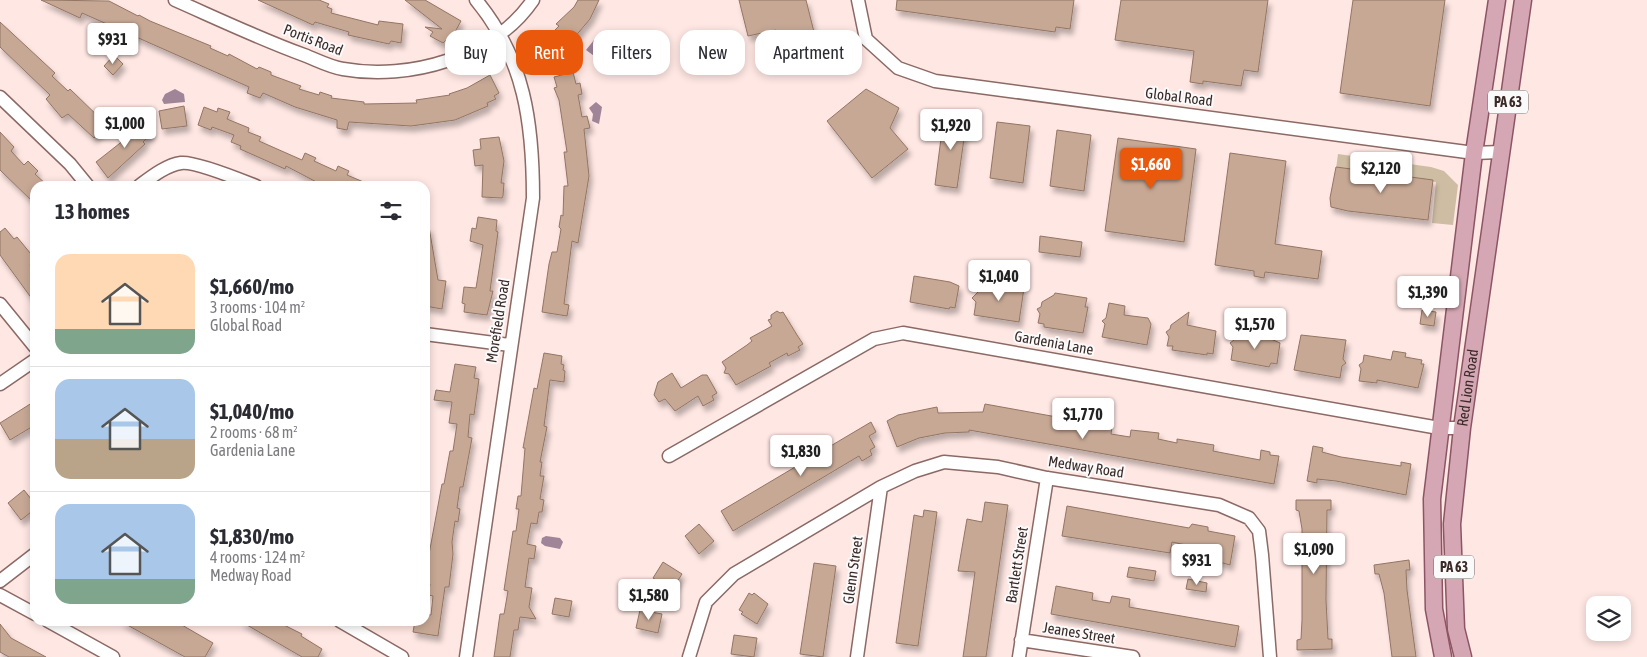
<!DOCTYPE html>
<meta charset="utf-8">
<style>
body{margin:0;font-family:"Asap Condensed",sans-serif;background:#f7f7f7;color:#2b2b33;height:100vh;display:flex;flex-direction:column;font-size:19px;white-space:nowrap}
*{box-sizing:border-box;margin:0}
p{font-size:16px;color:#7c7c81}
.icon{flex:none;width:28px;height:28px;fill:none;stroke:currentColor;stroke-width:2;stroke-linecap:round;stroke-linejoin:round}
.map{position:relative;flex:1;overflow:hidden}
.side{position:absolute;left:30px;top:181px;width:400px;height:445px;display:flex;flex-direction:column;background:#fff;border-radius:15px;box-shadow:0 2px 8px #0003}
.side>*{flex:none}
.banner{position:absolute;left:445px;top:30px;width:475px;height:45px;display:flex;gap:10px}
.tools{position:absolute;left:1586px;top:596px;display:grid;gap:10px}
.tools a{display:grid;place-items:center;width:45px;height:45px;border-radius:10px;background:#fff;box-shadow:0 2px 8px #0003;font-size:25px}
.price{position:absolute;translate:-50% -42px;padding:0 11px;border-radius:5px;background:#fff;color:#222;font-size:16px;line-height:32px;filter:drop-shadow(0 1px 2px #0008)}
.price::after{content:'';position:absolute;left:50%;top:30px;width:15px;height:11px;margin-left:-8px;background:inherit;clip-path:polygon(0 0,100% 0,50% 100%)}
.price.current{background:#ea580c;color:#fff}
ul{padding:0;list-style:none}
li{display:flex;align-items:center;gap:15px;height:125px;padding:0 25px}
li+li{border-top:1px solid #e1e1e2}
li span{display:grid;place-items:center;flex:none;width:140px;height:100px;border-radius:15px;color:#555}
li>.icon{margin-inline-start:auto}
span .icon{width:60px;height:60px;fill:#fffc;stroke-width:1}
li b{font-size:21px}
h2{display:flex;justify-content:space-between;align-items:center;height:60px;padding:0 25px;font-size:21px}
.chip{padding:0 18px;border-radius:15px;background:#fff;box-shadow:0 2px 8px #0003;font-size:18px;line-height:45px}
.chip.current{background:#ea580c;color:#fff}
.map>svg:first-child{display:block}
.green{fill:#cebda3}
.water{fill:#a08599}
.building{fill:#c7a895;stroke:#927563;filter:url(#shadow)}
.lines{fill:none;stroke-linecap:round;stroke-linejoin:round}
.minor-casing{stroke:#8b6964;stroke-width:15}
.major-casing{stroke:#8d5563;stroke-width:19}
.minor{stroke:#fff;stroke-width:12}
.major{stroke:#d5a7b4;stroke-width:16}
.labels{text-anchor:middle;stroke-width:4;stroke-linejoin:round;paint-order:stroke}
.shield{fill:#fafafa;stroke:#746968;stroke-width:1}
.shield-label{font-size:14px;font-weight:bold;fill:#3a2b29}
.street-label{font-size:15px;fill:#3a2b29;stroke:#fafafa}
</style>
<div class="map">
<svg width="1647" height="657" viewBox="0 0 1647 657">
<defs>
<filter id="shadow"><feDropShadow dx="3" dy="5.5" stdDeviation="2.5" flood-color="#0004"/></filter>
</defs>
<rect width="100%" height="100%" fill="#ffe7e3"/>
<path class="green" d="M1338 154 1431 167 1444 171 1458 185 1453 225 1432 223 1436 182 1336 169Z"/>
<path class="water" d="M594 40 612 53 605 64 586 50Z
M175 89 184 94 185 102 164 104 162 100 165 94Z
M596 102 602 107 599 124 592 121 593 114 589 108Z
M546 536 560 538 563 542 560 549 545 546 541 543 542 538Z"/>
<path class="building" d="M41 0 109 1 138 16 139 15 150 21 211 46 210 48 228 56 229 54 257 69 259 67 271 72V75L301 86 299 89 319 95 320 92 332 96 331 98 364 102V104L417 103 416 100 450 95 449 94 467 88 490 75 499 93 494 96 496 99 487 103 488 106 455 120 411 126 349 122 347 130 337 128V120L295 107 263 93 260 98 247 93 249 87 240 83 82 13 80 18Z
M258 0H319L329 4 327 7 332 9 331 13 378 25 379 21 403 24 401 43 391 41 389 44 348 35 349 32 315 22 313 25Z
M405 0H425L461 21 455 32 443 43 430 36 433 32 425 27 442 29Z
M578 0H599L590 19 574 38 578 41 571 49 552 33 559 26 556 24 574 7Z
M739 0H806L818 48 782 57 776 30 748 36Z
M897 0H1074L1070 29 1056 27 1055 32 896 10Z
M1121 0H1268L1258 72 1244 70 1241 86 1203 81V84L1190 82 1194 51 1115 40Z
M1353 0H1445L1430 106 1340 93Z
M0 22 55 73 52 76 68 91 70 89 107 125 94 138 68 114 62 118 46 99 50 95 0 47Z
M114 55 123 64 113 75 104 66Z
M573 72 576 84 580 83 582 94 578 95 582 117 587 116 590 128 584 129 589 176 578 243 572 241 564 304 569 305 567 316 542 312 549 264 552 252H557L561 229 559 227 561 215 563 216 564 186H568L564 152H567L559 100 554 88 557 87 554 77Z
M866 89 899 108 890 128 908 149 872 178 827 121Z
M184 106 187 126 162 129 159 111Z
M204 107 217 112 218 108 230 112 227 119 249 128 248 132 261 137 259 141 302 160 305 153 316 158 314 161 336 171 338 166 349 171 347 175 373 186H324L286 166 285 169 240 149 241 146 231 142 234 135 212 127 211 130 198 125Z
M944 115 967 118 957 188 935 185Z
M140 119 152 134 143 142 145 144 108 178 96 162 124 140 122 138 133 129 131 127Z
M997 122 1030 126 1023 183 990 178Z
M1057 130 1091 135 1084 191 1050 186Z
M0 132 14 147 11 151 24 165 28 161 38 171 35 174 48 186H35V204L0 170Z
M499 137 504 161 501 183H504L503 196 502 198 482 197 483 165 475 166 473 150 481 149 480 139Z
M1118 138 1196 149 1184 242 1105 231Z
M1230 153 1286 161 1275 244 1322 251 1318 279 1265 272 1264 278 1254 276V271L1215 265Z
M1336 167 1433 180 1428 220 1348 211 1331 207 1330 198Z
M478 217 497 220 496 231 498 232 490 291H493L487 315 464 312 465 304 462 303 464 287 476 288 483 245 470 241 472 228 476 229Z
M429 227 438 280 446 281 442 309 425 306V228Z
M5 228 14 239 17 237 35 259 30 265 35 271V303L0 255V232Z
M1040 236 1082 242 1080 257 1039 252Z
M914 276 950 282 959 286 955 308 950 307 949 309 910 302Z
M988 283 1024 288 1019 322 974 315 976 302 972 298 982 288 987 289Z
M1055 293 1087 298 1085 307H1088L1083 333 1044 327V324L1038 323 1040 314 1037 309 1041 307 1042 302 1054 295Z
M1109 303 1125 306 1124 315 1148 318 1151 324 1147 345 1102 337 1105 324 1102 321 1106 318Z
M1422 310 1436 312 1434 326 1420 324Z
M777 311 780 313 783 312 797 335 803 344 798 347 800 350 788 356 787 353 769 363 771 366 736 385 729 374 724 373 726 368 722 362 747 345 752 341 750 338 772 326 768 320 771 319V315Z
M1189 312 1187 325 1216 331 1213 354 1207 353V355L1172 350 1173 346H1167L1169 337 1166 332 1170 329 1171 325Z
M1236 334 1271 339 1280 343 1277 364 1271 363 1269 367 1231 360 1233 347 1230 343 1234 340Z
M1301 335 1346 340 1343 359 1346 363 1342 366 1340 378 1294 370Z
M1393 351 1406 353 1405 357 1422 360 1421 364H1424L1418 388 1377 380V383L1359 381 1361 369 1359 365 1363 362 1364 355 1391 360Z
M544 353 562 356 561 364 564 365 563 370 565 371 564 382 550 380 544 426 547 427 540 462H542L540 476H544L540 499 544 500 542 512H539L537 524 531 523 527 544 536 546 534 559 529 558 525 587 532 588 529 607 536 619 520 617 518 630H514L510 657H494L500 614H504L508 591 504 590 513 531H516L519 509H516L518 496H521L525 448H523L534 388 537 389Z
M455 364 476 367 474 378 479 379 474 415 470 414 468 437 472 438 463 487H460L457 508 460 509 458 522 455 521 452 542 453 554 449 587H445L438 636 413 632 415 621H425V614L431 615 433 596 428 595 430 584 425 583V576L442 484H444L450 451H453L457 424 449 423 452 402 434 400 436 390 450 392Z
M672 373 681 388 702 375H707L717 393 712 396 714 400 703 406 698 396 675 411 665 399 659 402 654 395 658 382Z
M35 401V425L10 440 0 423Z
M985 404 1112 427 1111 434 1130 437 1131 430 1159 433 1158 439 1177 443V439L1214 445 1213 451 1260 460 1261 450 1270 452V455L1279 456 1274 484 969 430V432L945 433 919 438 897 447 887 421 898 415 937 407 938 413 983 412Z
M871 422 876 432 869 436 875 447 870 450 872 455 862 461 859 456 733 531 721 511Z
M1313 446 1323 448 1322 452 1341 457 1401 466V462L1411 464 1406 495 1336 481 1317 479V483L1307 481Z
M24 490 35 504V509L21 520 8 503Z
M1296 500H1331V510H1327L1326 600 1328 639H1332V649L1297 650V640L1301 639 1302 620V529L1299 511 1296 510Z
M985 502 1008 505 986 657H963L975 572 958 571 967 519 982 522Z
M1067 506 1189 528 1192 524 1208 527V531L1235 536 1230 565 1212 560 1214 551 1172 542 1170 553 1062 536Z
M924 510 937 512 918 646 896 643 914 515 923 517Z
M699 524 714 541 699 554 685 536Z
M1409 560 1410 570H1406L1407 590 1416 657H1392L1384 593 1379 574H1375L1374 565Z
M663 562 682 574 672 590 653 578Z
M814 563 836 566 823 657 800 654Z
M1129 567 1156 571 1154 581 1127 577Z
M1188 579 1207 583 1206 592 1186 589Z
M1056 586 1093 593 1092 600 1110 603 1112 596 1130 599 1129 607 1239 626 1235 647 1051 614Z
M749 593 752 595 754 593 768 604 757 624 741 614 743 612 739 610Z
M555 598 572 601 569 617 552 614Z
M640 610 662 614 658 633 636 628Z
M120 621H175L213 643 205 657H185Z
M240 621H276L302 634 301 636 322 649 318 657H302Z
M0 624 11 638 46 657H9L0 652Z
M734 635 757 638 754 657 731 654Z"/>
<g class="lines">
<defs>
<path id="minor" d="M175 0C218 19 260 39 304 55 317 60 330 67 343 69 409 81 494 57 533 0
M858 0 866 39 898 68 935 81 1474 153 1500 152
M0 97 70 164 88 186
M139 186C150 178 166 165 181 163 195 161 241 180 256 186
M0 304 35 347
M425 334 510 345
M0 384 35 360
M669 456 874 339 903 333 1439 428H1462
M0 581 35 554
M0 595 35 614
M48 621 113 657
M340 621 402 657
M1021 640 1133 657
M466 657 533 198C533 124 525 59 476 0
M689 657 706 602 734 574 881 487 915 471 944 462 998 467 1047 478 1219 505 1249 518 1259 531 1262 555 1270 657
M857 657 881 487
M1019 657 1047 478"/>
<g id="major">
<path d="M1443 657 1434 609 1432 499 1474 153 1497 0"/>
<path id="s1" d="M1463 657 1456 629 1452 524 1462 428 1523 0"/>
</g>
</defs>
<use href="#minor" class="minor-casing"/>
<use href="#major" class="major-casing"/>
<use href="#minor" class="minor"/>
<use href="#major" class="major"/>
</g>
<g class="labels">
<g class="shield">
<rect x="1488" y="90.5" width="40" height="23" rx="4"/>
<rect x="1434" y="555.5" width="40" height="23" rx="4"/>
</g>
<g class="shield-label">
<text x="1508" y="107">PA 63</text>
<text x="1454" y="572">PA 63</text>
</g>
<g class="street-label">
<text transform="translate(313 40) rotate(21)" y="5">Portis Road</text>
<text transform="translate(1179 97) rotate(7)" y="5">Global Road</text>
<text transform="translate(498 321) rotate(-81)" y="5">Morefield Road</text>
<text transform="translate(1054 343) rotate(10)" y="5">Gardenia Lane</text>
<text dy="5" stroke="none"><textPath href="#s1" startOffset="271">Red Lion Road</textPath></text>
<text transform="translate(1086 467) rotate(9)" y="5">Medway Road</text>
<text transform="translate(1017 565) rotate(-81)" y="5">Bartlett Street</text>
<text transform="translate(853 570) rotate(-82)" y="5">Glenn Street</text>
<text transform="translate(1079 633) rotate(9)" y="5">Jeanes Street</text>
</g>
</g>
</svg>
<div class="tools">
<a><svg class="icon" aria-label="layers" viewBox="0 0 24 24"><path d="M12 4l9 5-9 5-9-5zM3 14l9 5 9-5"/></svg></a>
</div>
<b class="price" style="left:113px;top:65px">$931</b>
<b class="price" style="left:125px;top:149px">$1,000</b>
<b class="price" style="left:951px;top:151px">$1,920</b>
<b class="price current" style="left:1151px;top:190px">$1,660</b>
<b class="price" style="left:1381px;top:194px">$2,120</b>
<b class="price" style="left:999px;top:302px">$1,040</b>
<b class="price" style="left:1428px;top:318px">$1,390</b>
<b class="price" style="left:1255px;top:350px">$1,570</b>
<b class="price" style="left:1083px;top:440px">$1,770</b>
<b class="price" style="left:801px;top:477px">$1,830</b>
<b class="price" style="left:1314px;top:575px">$1,090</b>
<b class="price" style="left:1197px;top:586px">$931</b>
<b class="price" style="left:649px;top:621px">$1,580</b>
<div class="banner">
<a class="chip">Buy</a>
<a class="chip current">Rent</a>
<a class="chip">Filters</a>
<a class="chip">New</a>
<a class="chip">Apartment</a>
</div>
<section class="side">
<h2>13 homes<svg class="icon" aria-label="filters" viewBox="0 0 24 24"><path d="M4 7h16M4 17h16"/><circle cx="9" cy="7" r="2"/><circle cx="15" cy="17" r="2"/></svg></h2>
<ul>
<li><span style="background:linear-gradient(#ffd9b3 75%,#7fa58c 0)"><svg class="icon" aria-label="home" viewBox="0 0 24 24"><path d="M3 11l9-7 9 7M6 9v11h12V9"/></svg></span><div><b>$1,660/mo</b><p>3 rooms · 104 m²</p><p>Global Road</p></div></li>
<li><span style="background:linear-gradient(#a9c7e8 60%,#b9a48a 0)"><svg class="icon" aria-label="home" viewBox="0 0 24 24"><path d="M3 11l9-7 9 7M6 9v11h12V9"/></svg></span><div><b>$1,040/mo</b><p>2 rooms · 68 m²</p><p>Gardenia Lane</p></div></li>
<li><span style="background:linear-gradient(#a9c7e8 75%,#7fa58c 0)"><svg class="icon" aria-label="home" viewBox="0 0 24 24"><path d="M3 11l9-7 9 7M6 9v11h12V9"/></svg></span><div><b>$1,830/mo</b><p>4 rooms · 124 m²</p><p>Medway Road</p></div></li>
</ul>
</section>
</div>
